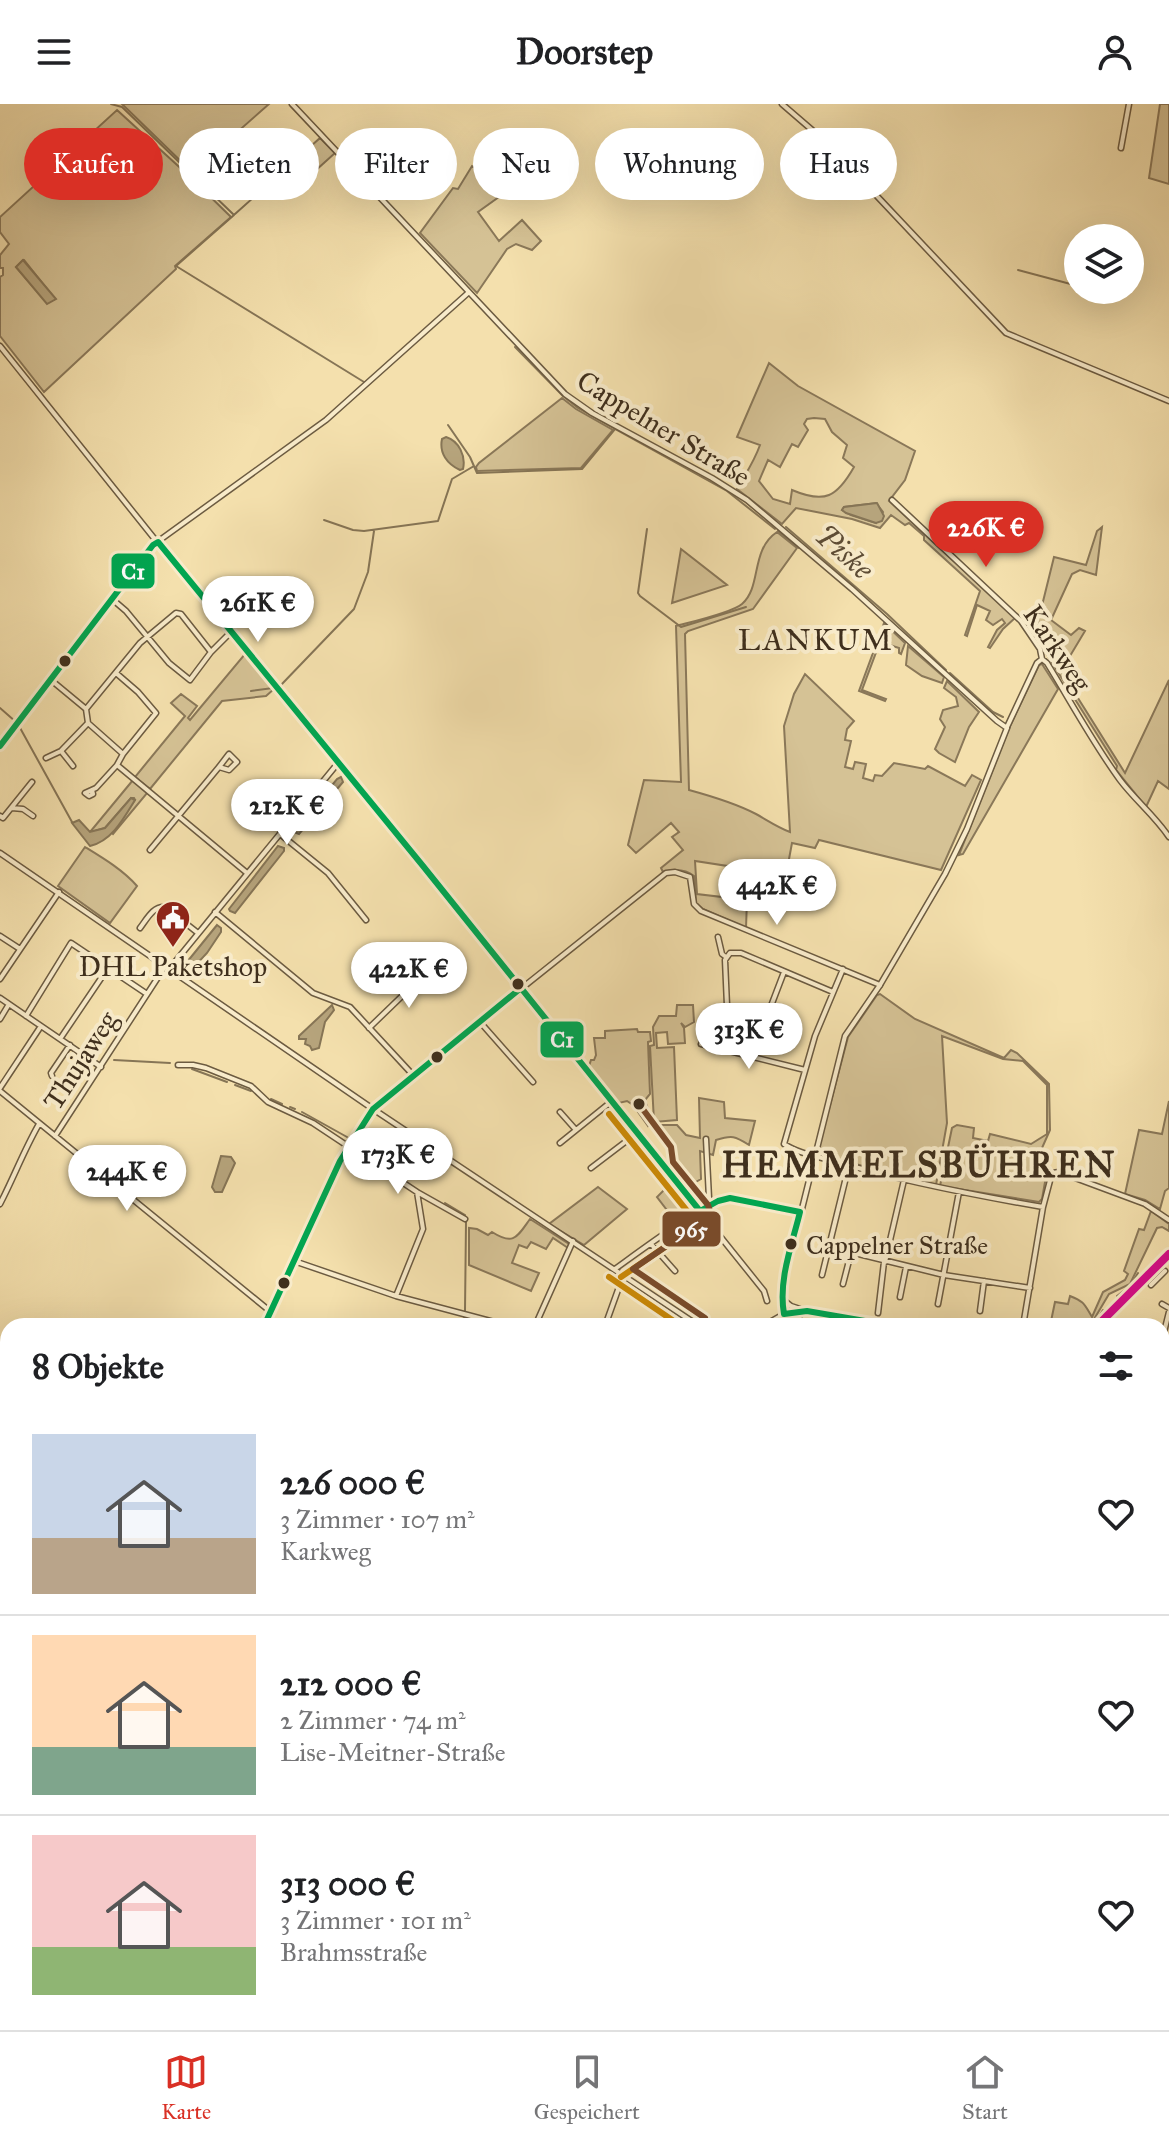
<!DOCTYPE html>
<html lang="de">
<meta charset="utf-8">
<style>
body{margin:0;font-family:"IM FELL Great Primer",serif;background:#f6f6f6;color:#202124;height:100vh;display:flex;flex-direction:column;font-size:30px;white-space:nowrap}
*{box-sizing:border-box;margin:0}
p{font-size:26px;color:#757577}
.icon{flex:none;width:44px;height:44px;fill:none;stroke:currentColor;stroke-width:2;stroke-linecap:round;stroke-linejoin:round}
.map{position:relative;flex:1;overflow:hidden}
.panel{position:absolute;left:0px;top:1214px;width:1170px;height:712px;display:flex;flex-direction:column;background:#fff;border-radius:24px 24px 0 0;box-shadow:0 8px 32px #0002}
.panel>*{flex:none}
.hud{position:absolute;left:24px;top:24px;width:1122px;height:72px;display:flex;gap:16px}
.controls{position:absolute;left:1064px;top:120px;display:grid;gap:16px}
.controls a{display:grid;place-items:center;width:80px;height:80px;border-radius:50%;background:#fff;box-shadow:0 8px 32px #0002;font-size:40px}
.price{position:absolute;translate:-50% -68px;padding:0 18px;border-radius:28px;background:#fff;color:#222;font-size:26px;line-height:52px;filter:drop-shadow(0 2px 4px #0008)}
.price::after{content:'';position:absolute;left:50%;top:48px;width:24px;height:18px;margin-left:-12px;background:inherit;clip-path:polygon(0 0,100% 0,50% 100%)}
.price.active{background:#d93025;color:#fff}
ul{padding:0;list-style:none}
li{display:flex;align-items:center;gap:24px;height:200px;padding:0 32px}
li+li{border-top:2px solid #e0e0e0}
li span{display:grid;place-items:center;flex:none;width:224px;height:160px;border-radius:0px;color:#555}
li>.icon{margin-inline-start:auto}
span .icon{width:96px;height:96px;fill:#fffc;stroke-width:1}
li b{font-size:34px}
h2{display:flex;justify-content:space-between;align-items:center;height:96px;padding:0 32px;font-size:34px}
.chip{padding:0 28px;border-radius:36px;background:#fff;box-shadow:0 8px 32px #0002;font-size:28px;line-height:72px}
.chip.active{background:#d93025;color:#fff}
header{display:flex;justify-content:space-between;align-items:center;height:104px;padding:0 32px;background:#fff;font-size:36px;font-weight:800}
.tab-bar{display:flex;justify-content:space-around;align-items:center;height:112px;border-top:2px solid #e0e0e0;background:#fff;font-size:22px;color:#757577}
.tab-bar a{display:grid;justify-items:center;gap:4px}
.tab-bar .active{color:#d93025}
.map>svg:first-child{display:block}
.green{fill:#d5c295;stroke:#8a7859;stroke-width:2;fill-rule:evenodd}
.water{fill:#b6a47c;stroke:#867556;stroke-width:2}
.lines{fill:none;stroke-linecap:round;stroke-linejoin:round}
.stream{stroke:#867556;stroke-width:2}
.river{stroke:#b6a47c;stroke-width:7}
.minor-casing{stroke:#6c5b41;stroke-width:7}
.tertiary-casing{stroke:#6c5b41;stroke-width:7}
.minor{stroke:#f8ebca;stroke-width:4}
.tertiary{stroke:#f8ebca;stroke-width:4}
.rail{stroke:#3f2f1d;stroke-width:2;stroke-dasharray:14 14;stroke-linecap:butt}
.bus-1-casing{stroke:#f8ebca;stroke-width:12}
.bus-2-casing{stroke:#f8ebca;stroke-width:12}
.bus-3-casing{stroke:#f8ebca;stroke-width:12}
.bus-1{stroke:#00a651;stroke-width:6}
.bus-2{stroke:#c98807;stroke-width:6}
.bus-3{stroke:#7a4b2a;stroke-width:6}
.rail-1-casing{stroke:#f8ebca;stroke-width:14}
.rail-1{stroke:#d7098b;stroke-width:8}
.bus-dot{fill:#3f2f1d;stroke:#f8ebca;stroke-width:3}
.labels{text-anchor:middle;stroke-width:8;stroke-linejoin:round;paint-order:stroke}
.bus-label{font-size:26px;fill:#3f2f1d;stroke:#f8ebca;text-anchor:start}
.street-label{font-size:28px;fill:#3f2f1d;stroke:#f8ebca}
.poi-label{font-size:28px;fill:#3f2f1d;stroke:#f8ebca}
.water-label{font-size:30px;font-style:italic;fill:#5d4c35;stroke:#f8ebca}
.neighbourhood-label{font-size:30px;letter-spacing:2px;fill:#3f2f1d;stroke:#f8ebca}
.district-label{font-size:36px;font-weight:bold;letter-spacing:2px;fill:#3f2f1d;stroke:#f8ebca}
.line-badge{stroke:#f8ebca;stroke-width:3}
.badge-label{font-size:22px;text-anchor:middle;font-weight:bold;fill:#fff}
</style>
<header><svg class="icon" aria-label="menu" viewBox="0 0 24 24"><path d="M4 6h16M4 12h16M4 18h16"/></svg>Doorstep<svg class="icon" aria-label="person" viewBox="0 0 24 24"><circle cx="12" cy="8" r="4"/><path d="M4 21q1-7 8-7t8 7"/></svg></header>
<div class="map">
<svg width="1169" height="1926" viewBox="0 0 1169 1926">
<rect width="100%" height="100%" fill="#f4e0ad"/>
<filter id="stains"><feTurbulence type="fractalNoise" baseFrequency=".0025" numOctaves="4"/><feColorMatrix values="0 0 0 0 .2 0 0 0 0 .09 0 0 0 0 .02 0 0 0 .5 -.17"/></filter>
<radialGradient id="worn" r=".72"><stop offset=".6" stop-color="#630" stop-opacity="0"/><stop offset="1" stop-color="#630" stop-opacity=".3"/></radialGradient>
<path class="green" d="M122 0H269L192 68Z
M1160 0H1169V80L1149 74Z
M117 6 188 71 231 113 175 162 176 165 44 288 0 232V173L3 171V164H0V151L9 140 0 128V113ZM23 156H24L55 195 47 199 16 163Z
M320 34 335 49 315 67 301 51Z
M472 62 510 85 478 108 499 137 522 116 541 137 532 146 516 140 507 145 477 189 420 129 453 84 458 85Z
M769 259 798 282 915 347 905 376 889 397 1015 514 1003 525 990 544 988 543 997 526 1005 519 1002 515 993 521 986 516 990 507 977 501 967 532 965 531 980 487 924 436V432L909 419 905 421 891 411 880 424 852 415 796 404 782 420 737 385C746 369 754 358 760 341L737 333ZM814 314 825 315 832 328 847 341 843 354 854 363C837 393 825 400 792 386L790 400 773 395 759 377 768 356 780 363 792 340 798 343 808 326 804 320 807 315ZM876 399 883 408 876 419 851 411 842 406 844 403Z
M562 294 576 305 613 326 581 364 477 367 476 363 479 359Z
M1102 423 1096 471 1080 466 1072 470 1051 516 1071 531 1079 524 1085 527 1061 567 1125 669 1169 576V685L1158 677 1146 703 1116 666 1117 662 1044 546 1034 534 1054 453 1086 461 1097 427Z
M777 428 797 444 753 505 688 527 685 530 689 686C711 692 735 699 756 710 767 716 777 723 790 728L784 622 794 590 805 570 854 617 847 625 845 636 851 637 845 663 853 665 855 658 866 660 863 674 873 677 875 671 882 672 894 659 925 665 928 662 965 682 972 671 981 676 941 766 819 736 815 744 792 739 786 771 695 757 697 790 747 796 746 824 703 805 696 799 694 772C685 765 674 765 663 768L661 764 683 746 672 733 679 728 671 719 636 749 628 741 644 676 681 678 676 522C691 518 731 509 742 500 762 483 750 446 777 428Z
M681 445 727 481 672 499Z
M884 519 905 539 901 550 899 549V544L880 538 862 586 886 595 885 597 859 587Z
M908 542 944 573 942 579 922 572 906 561Z
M245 550 274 585 266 592 222 597 150 685 135 673 185 612 171 599 181 590 197 602 188 614 190 616Z
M1042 560 1058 585 963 750 959 751 1010 622 1039 561Z
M947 577 979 608 969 623 955 658 939 649 935 645 945 623 940 615 943 606 958 602 956 593 944 584Z
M133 676 148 688 113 730 112 729 135 696 134 694H131L105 724 90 728Z
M85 743C103 754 123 766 137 782L110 819 58 782Z
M880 890 915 915 1004 954 1011 946 1017 949 1049 980 1050 1026 1038 1053 1007 1044 1030 1052 1047 1067 1042 1095 1039 1098 940 1082 952 1024 957 1021 974 1024 973 1034 988 1037 990 1030 1031 1040 1047 1030V981L1023 957 1003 955 942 932 947 1019 936 1081 817 1050 848 933 877 891Z
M677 901H693L694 918 685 923 681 919 684 924 685 939 668 940 667 928 656 929 657 944 674 943 677 1016 654 1018 650 942 654 941 653 923 659 912H676Z
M637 925 638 928H650L651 937 648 938 650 990 645 996 652 1018 648 1022 633 1001 627 997 619 999 589 962 591 956H594L596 951 594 934H605V927Z
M699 994 724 998 725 1014 755 1017 749 1041C735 1032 732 1031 716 1036L713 1051 700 1047 701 1075 687 1083 678 1070 680 1068 670 1057C671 1043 667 1038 658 1028L659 1021H677L686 1031 700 1034Z
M1169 997V1084L1165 1087 1160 1105 1145 1096 1125 1090 1139 1026 1162 1030Z
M672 1078 694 1106 676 1118 657 1093Z
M598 1083 627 1105 584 1141 549 1120Z
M1151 1107 1169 1120V1127L1162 1123 1157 1124 1130 1180 1109 1190 1090 1222H1050L1055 1198 1068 1200 1070 1192C1085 1198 1084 1200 1092 1213L1103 1188 1125 1176 1128 1170 1124 1167 1139 1125 1144 1126Z
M530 1115 569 1140 568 1144 553 1134 546 1145 531 1138 527 1144 519 1141 512 1159 539 1169 531 1187 469 1161V1124L477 1125 488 1131 492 1128C514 1142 517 1133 530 1115Z
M8 1822V1918H108L104 1926H0V1826Z
M208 1918H359V1926H212Z
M420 1918H501L486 1926H418Z"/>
<path class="water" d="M23 156 56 195 47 200 16 163Z
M446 333C459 337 466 352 463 365L460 366C447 360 439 349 442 335Z
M877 399 884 412 882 417 876 419 846 409 842 406 844 403Z
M341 673 343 678 299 730 294 728 337 675Z
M131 694 135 696C124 714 112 737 90 742L72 719 79 716 90 728 105 724Z
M278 742 284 744V747L235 809 230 807 229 805Z
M217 821 221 824V828L207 849 194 863H189L187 858Z
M332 901 334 906 325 918 319 944 312 946 310 942 305 940 306 935H299V932Z
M221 1052 231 1053 235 1059 222 1088H215L212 1083Z
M108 1918H208L212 1926H104Z"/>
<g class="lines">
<path class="stream" d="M111 0 122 3 234 111 176 162 364 278
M235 110 300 52
M1018 166 1078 182
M1093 186 1110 191
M515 243 563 292 578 304 615 325
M448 321 470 353 477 369 582 365 615 325 727 387 775 425
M324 416 353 426 364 427 438 417 452 375 474 362
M786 423 887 510 946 566
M647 425 638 489 640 492 681 523 746 503
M778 427 799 444
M950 569 993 608 1003 613
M281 581 354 505 368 468 374 427
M251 587 273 584
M0 604 16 618
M19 622 72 718
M341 659 406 739
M480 830 514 872
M114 956 170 959
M192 965 227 978
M235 981 251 987
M271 995 282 1000
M290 1003 295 1005
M302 1008 347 1033
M358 1042 399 1071
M445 1099 465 1111
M1117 1192 1130 1182 1138 1169
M465 1207 466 1118
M460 1222 464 1214
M1093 1222 1103 1206
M75 1926 80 1918"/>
<path class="river" d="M1162 1711 1169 1712
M427 1926 428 1918"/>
<defs>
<path id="minor" d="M782 0 826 38 1006 229 1169 297
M1121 44 1129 0
M0 242 230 529 423 762 764 1187 767 1197
M892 396 1021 517 1040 545 1042 555 1047 559C1071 598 1093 639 1120 676 1135 696 1155 712 1169 733
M112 495 126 507 169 559 190 576 211 548
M116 569 138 588 156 609 123 650
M51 576 86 605 88 619 123 650 117 661 247 769
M86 605 140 539 176 509 181 510 211 548 230 529
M1007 623 1037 559 1042 555
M0 642 153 441 326 316 468 189
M61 647 73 662
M46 654 61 647 88 619
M92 686 93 690 89 692 85 689 96 684 117 661
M12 704 23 705 33 712
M0 712 3 714 32 678
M280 730 328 769 366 816
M150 746 219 663 229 666 237 658 229 650 219 663
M215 808 313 889 350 903 413 971
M140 824C147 815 153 802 165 803L198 829
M0 832 20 845
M718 833 722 850 726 853
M170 864 338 659
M843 865 815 932 784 1040C799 1050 820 1053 837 1058 905 1078 973 1091 1043 1103
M0 875 59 788
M0 894 101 963
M773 907 771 902 784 868
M26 912 71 839 147 890
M0 915 9 900
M480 918 533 978
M369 924 429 866
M60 935 108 864
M701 940 805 966
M729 947 725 856 730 849H741L833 888
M178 961H193L206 964 251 982 268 998 313 1019 417 1088 465 1115
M52 972 51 969 70 941
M0 984 41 922
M0 987 271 1208
M373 1005 413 971 666 769 675 768 690 773 694 800 701 807 880 881
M560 1008 576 1026
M55 1032 166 861
M706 1035 709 1094 712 1100
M560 1039 612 997
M591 1064 637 1029
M0 1100C14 1073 24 1046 39 1020
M651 1140 675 1167
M830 1143 944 1171 1030 1184
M294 1157 396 1192 509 1222
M885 1158 904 1076
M615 1165C636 1150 705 1098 726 1095 743 1092 781 1104 800 1108
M822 1171 849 1061
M843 1180 851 1149
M1151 1181 1165 1167
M396 1192 423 1125 417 1088
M900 1193 906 1163
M938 1200 959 1088
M1162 1200 1169 1204
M980 1207 984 1177
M878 1209 884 1158
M784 1210 793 1222
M535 1222 573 1137
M605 1222 623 1172
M1023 1222 1043 1103 1052 1069 1059 1068 1145 1100 1169 1116
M1131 1222H1134
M1162 1236 1169 1208
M1162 1538 1169 1540
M1162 1615 1165 1608
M0 1737 8 1742
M0 1783 8 1771
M0 1817 8 1814
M1162 1869 1166 1843
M766 1919 787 1918
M797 1926V1918
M837 1926V1918
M878 1926 880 1918
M913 1926 915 1918
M999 1926 1000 1920
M1155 1926V1918"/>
<path id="tertiary" d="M292 0 565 290 592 309 712 374 747 396 852 485 997 617 1007 624 967 725 945 770 880 881 845 932 783 1181 781 1201 784 1210
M0 749 373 1005 699 1222
M781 1194 791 1202 800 1205
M264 1222 340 1057 373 1005
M763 1222 784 1210 803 1207 894 1222
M797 1222V1216L803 1207
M0 1249 8 1257
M1162 1268 1169 1269
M1162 1396 1169 1391
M1162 1787 1169 1792
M700 1926 709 1918"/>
</defs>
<use href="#minor" class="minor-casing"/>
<use href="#tertiary" class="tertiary-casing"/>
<use href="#minor" class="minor"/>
<use href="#tertiary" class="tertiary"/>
<path class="rail" d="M0 1505 8 1504
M363 1918V1926"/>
<defs>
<path id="bus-1" d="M0 642 153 441 158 438 423 762 700 1107
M700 1107 718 1097 730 1094 800 1108
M784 1210 807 1207 894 1222
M784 1210C778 1176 792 1141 800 1108
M264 1222 340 1057 373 1005 521 884"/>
<path id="bus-2" d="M609 1010 692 1113
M609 1173 681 1222
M621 1173 706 1115"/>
<path id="bus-3" d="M639 1000 671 1043 673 1058 708 1101 710 1107 706 1115 633 1165 705 1214"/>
</defs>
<use href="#bus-1" class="bus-1-casing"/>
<use href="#bus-2" class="bus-2-casing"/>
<use href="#bus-3" class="bus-3-casing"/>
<use href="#bus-1" class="bus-1"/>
<use href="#bus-2" class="bus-2"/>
<use href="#bus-3" class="bus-3"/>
<defs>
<path id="rail-1" d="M1097 1222 1169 1150"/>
</defs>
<use href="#rail-1" class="rail-1-casing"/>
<use href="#rail-1" class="rail-1"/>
</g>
<defs>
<symbol id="civic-pin" viewBox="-11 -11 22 30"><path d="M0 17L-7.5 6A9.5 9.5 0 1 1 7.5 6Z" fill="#8f2418" stroke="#f8ebca"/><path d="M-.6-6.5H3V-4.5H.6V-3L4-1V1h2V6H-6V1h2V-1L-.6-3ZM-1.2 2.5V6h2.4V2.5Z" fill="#fff"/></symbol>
</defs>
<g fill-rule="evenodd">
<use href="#civic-pin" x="153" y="794" width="40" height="54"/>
</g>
<g class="bus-dot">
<circle cx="65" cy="557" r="7"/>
<circle cx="518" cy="880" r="7"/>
<circle cx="437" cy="953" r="7"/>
<circle cx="639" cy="1000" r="7"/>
<circle cx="791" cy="1140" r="7"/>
<circle cx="284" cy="1179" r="7"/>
</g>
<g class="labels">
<g class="bus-label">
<text x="806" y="1150">Cappelner Straße</text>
</g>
<g class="street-label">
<text transform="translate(664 324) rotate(31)" y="10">Cappelner Straße</text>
<text transform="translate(1058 544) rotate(56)" y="10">Karkweg</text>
<text transform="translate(80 956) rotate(-57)" y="10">Thujaweg</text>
</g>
<g class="poi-label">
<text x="173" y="872">DHL Paketshop</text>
</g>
<g class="water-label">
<text transform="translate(844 448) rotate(42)" y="10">Piske</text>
</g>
<g class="neighbourhood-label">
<text x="816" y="546">LANKUM</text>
</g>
<g class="district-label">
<text x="919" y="1073">HEMMELSBÜHREN</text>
</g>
</g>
<g class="line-badge">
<rect x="110" y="448" width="46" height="38" rx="8" fill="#00a651"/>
<rect x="539" y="916" width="46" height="39" rx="8" fill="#00a651"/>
<rect x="661" y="1106" width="61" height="38" rx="8" fill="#7a4b2a"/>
</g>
<g class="badge-label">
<text x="133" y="475">C1</text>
<text x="562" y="943">C1</text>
<text x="691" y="1133">965</text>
</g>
<rect width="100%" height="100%" filter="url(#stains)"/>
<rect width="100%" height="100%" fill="url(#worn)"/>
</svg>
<div class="controls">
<a><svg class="icon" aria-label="layers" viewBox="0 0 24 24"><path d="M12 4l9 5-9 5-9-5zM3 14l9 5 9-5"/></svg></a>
</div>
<b class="price active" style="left:986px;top:465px">226K €</b>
<b class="price" style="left:258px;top:540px">261K €</b>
<b class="price" style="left:287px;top:743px">212K €</b>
<b class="price" style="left:777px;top:823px">442K €</b>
<b class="price" style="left:409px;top:906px">422K €</b>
<b class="price" style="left:749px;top:967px">313K €</b>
<b class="price" style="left:398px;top:1092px">173K €</b>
<b class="price" style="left:127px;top:1109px">244K €</b>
<div class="hud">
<a class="chip active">Kaufen</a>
<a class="chip">Mieten</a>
<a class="chip">Filter</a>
<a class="chip">Neu</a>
<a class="chip">Wohnung</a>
<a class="chip">Haus</a>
</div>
<section class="panel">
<h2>8 Objekte<svg class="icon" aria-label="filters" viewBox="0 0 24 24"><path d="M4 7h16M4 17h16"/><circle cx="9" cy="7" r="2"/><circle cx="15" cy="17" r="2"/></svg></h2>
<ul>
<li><span style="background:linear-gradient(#c9d6e8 65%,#b9a48a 0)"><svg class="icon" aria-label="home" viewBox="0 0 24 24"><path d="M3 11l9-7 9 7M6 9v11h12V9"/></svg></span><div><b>226 000 €</b><p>3 Zimmer · 107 m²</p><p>Karkweg</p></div><svg class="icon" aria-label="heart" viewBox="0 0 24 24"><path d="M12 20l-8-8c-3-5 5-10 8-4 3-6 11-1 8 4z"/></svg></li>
<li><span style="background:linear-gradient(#ffd9b3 70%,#7fa58c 0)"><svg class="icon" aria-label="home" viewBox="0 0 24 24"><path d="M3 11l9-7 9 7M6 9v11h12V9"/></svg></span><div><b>212 000 €</b><p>2 Zimmer · 74 m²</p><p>Lise-Meitner-Straße</p></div><svg class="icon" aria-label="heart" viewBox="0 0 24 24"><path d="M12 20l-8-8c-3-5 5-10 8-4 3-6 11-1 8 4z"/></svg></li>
<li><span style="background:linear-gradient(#f6c9c9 70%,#8fb573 0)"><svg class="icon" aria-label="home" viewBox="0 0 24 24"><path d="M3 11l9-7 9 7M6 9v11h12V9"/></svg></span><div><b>313 000 €</b><p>3 Zimmer · 101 m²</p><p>Brahmsstraße</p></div><svg class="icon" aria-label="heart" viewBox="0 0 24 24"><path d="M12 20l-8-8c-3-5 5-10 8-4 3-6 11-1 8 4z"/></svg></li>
</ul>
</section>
</div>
<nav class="tab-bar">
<a class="active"><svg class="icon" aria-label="map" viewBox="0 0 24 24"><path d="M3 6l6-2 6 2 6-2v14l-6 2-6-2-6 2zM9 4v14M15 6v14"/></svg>Karte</a>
<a><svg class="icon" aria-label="saved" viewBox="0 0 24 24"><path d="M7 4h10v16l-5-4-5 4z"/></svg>Gespeichert</a>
<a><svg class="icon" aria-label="home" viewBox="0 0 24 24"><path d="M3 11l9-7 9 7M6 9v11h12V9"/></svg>Start</a>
</nav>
